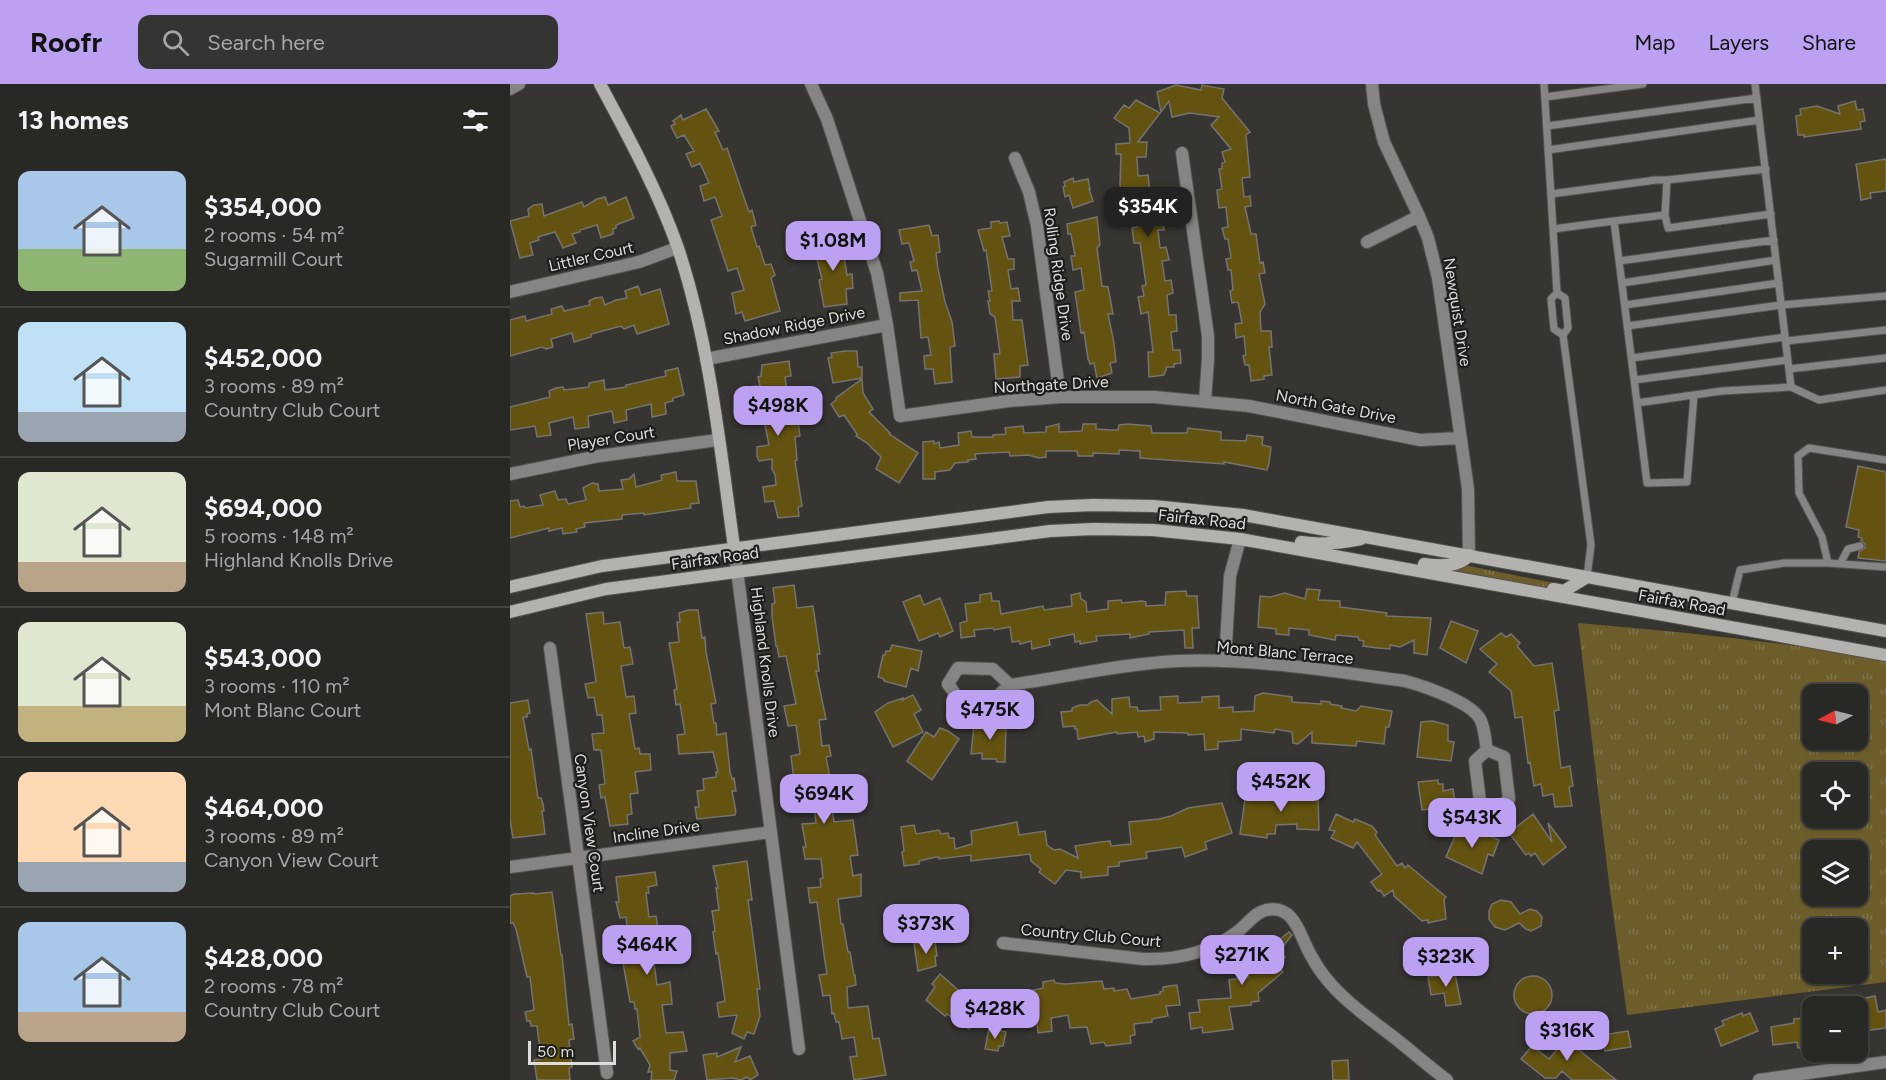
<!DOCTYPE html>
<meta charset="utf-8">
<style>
body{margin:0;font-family:Figtree,sans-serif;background:#343432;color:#f1f3f6;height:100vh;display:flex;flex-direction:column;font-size:22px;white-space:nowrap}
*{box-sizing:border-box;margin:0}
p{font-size:20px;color:#a5a6a7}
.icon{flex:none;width:33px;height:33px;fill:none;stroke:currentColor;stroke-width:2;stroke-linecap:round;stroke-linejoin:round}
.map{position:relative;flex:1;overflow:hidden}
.sheet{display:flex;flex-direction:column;background:#282825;width:510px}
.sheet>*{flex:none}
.needle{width:39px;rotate:263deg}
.tools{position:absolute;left:1292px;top:600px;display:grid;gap:12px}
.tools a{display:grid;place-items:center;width:66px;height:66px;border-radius:12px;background:#282825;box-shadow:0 2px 4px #0004,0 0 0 2px #444442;font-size:30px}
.scale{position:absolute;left:18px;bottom:15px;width:88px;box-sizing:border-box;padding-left:6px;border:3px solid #dedddb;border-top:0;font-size:16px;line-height:21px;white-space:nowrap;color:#dedddb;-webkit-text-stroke:4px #1d1d1b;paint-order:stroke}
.price{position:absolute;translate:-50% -51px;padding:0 14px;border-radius:12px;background:#bca0f2;color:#111;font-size:20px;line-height:39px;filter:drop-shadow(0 2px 3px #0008)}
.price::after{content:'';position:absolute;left:50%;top:36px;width:18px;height:14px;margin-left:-9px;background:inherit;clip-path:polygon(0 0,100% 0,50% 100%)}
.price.on{background:#222;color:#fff}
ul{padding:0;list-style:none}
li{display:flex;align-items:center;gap:18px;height:150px;padding:0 18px}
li+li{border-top:2px solid #444442}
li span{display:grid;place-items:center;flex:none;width:168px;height:120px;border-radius:12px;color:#555}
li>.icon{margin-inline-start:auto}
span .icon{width:72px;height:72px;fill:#fffc;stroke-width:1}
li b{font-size:26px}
h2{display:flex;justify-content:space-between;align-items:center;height:72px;padding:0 18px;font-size:26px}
header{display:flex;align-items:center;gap:36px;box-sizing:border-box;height:84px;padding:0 30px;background:#bca0f2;color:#111}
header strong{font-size:28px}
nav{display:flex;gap:33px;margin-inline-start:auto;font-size:21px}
.search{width:420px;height:54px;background:#343432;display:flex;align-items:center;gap:15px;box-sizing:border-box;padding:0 21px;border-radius:12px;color:#a5a6a7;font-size:22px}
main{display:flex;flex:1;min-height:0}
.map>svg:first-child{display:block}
.grass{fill:url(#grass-tufts);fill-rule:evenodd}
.building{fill:#645310;stroke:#74736f;stroke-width:1.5}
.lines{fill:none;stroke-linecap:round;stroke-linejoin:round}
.lane-casing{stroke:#545350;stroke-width:9}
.street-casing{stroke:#545350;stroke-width:14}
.secondary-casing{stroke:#545350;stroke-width:14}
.lane{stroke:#868583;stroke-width:7}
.street{stroke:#868583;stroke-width:12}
.secondary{stroke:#b3b2af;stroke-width:12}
.labels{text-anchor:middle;stroke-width:4.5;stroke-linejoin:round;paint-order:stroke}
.street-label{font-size:16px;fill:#dedddb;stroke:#1d1d1b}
</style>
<header>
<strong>Roofr</strong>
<div class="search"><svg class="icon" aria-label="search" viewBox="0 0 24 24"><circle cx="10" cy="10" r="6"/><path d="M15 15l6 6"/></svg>Search here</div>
<nav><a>Map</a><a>Layers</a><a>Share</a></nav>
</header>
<main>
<section class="sheet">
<h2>13 homes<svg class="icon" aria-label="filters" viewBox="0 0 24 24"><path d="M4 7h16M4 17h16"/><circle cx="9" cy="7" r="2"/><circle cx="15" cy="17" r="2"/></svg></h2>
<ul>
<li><span style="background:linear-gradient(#a9c7e8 65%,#8fb573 0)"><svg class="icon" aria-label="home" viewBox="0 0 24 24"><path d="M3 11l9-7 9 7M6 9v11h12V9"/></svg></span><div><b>$354,000</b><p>2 rooms · 54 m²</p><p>Sugarmill Court</p></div></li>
<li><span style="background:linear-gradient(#bfe0f5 75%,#9aa5b1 0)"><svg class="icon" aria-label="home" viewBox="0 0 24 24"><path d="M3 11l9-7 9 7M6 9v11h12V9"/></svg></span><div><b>$452,000</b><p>3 rooms · 89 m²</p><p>Country Club Court</p></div></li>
<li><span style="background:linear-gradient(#dfe7d0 75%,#b9a48a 0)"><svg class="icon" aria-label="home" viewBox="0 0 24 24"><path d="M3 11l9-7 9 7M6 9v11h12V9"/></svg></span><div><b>$694,000</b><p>5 rooms · 148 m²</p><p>Highland Knolls Drive</p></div></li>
<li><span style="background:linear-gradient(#dfe7d0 70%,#c2b280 0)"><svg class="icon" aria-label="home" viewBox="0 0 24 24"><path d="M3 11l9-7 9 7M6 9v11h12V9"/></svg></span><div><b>$543,000</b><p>3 rooms · 110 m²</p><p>Mont Blanc Court</p></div></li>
<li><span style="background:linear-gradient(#ffd9b3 75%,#9aa5b1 0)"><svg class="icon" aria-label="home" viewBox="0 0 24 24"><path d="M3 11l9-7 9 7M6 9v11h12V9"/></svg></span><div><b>$464,000</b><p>3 rooms · 89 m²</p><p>Canyon View Court</p></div></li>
<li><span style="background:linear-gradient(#a9c7e8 75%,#b9a48a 0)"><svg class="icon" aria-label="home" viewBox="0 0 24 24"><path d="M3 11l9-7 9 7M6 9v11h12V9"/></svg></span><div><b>$428,000</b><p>2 rooms · 78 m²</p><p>Country Club Court</p></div></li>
</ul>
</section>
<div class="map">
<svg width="1376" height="996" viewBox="0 0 1376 996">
<defs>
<pattern id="grass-tufts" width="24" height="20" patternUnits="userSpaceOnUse" patternTransform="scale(1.5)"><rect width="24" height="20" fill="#6c5d2b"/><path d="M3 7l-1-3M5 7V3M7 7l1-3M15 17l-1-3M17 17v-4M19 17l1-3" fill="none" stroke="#817449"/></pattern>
</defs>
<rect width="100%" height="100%" fill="#363531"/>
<path class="grass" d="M954 481 1064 503 1066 505 1065 509 1062 510 932 484Z
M1068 539C1171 548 1274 558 1376 575V898L1117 931 1099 799ZM1302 610H1347V656H1302ZM1302 688H1347V734H1302ZM1302 766H1347V812H1302ZM1302 844H1347V890H1302Z"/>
<path class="building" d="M666 1 691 6 692 1 714 5 712 14 740 48 736 51 740 93 732 94 734 113 740 112 741 122 735 123 741 150H746L750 179 753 178 755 189 749 190 755 220 750 228 751 247H761L762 263H759L762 291 754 292V295L741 297 739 281H735L733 272 736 271 734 252 726 254 725 240 732 239 728 218 722 219 720 207 723 206 721 186H718L716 175 721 174 718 155H715L712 144 718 143 716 123 709 124 707 106 712 105 709 85H712V79L715 78 712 68 721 65 701 41 709 33 680 29 662 33 659 17 651 28 647 8Z
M626 16 650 29 628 58H637L636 73H627L628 92 638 91 640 108 645 107 648 129 652 128 654 146H648L650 164 656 163 659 176 652 177 655 197 661 196 663 209 657 211 659 231H666L667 247 661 248 663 266H670L671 279 664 280V283H657L654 291 639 293 638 268H643L638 228 631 230 628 213 634 212 632 202 636 201 630 159H624L622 144 627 143 625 128 623 114 612 116 610 100 611 70H606V60L620 59 619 44 604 34 614 21 619 24Z
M1345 17 1347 26 1353 25 1355 37 1350 38 1351 45 1294 53V51H1288L1286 32 1291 31 1290 25 1307 22 1330 30 1328 22Z
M196 25 209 47 205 48 213 66 217 64 239 128 242 126 246 141 241 143 247 163 249 162 255 181 261 180 265 191 261 194 270 227 235 237 232 228 226 230 222 209 234 206 227 184 218 187 201 136 212 132 205 113 194 117 190 102 199 99 190 79 182 83 176 70 184 67 174 51 167 54 161 42 165 40 163 37 171 31 173 36Z
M1376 75V107L1360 109 1361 114 1351 116 1346 80Z
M563 94 564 98 578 95 580 105H579L583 117 563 124 559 111 555 113 553 103 555 102 554 98Z
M95 113 98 121 116 113 124 134 106 141V144L103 145V150L91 154 87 141 70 146V148L62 150 66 159 53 164 45 148 28 153 29 156 20 159 23 171 10 174 0 137 19 132 18 125 24 121 32 120 34 132 72 118 74 123 87 115Z
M587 133 590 161 587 164 592 202 598 203 603 230H598L604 259 606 278 600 279 602 289 587 294 584 279 580 280 578 275 574 248 571 249 565 208 574 206 571 184 563 186 561 172H565L561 150H558L557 140Z
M489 137 490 139 497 138 500 152 492 153 498 175H504V185L498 186 501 205 508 204 510 217H502L503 236H512L518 281 510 282V293L486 295 484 270H490L485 233 480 230 478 217H480L478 207H482L476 166 474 167 468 146 481 144V138Z
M419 141 422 152 428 151 430 168 426 169 428 185 435 218 442 238 445 262 440 263 442 298 425 300 423 285H415L414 272 421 271 418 253 411 254 408 216 390 217V209L412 207 407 186 402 187 400 178 404 177 399 159 392 160 389 146Z
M331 153 337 191 342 190 343 204 336 205 337 220 314 223 309 196 312 195 303 160Z
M128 202 131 211 150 205 159 240 127 250 124 241 114 245 111 242 81 250V253L64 258 62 249 41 255 43 263 36 265 32 263 0 272V236L15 232 16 237 42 230 41 225 52 222 54 227 80 221 79 217 85 214 92 213 95 221 106 216 117 214 115 207Z
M335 267H347L348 283H352V294L323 299 318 274 322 273 321 269Z
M279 277 281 292 275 293 282 338H288L290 352 285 353 287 376 285 377 292 422 288 423 289 432 268 434 264 417 255 418 253 403 266 401 265 391 262 385V375L249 377 247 372V363L259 361 254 337 245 339 239 303 250 302 248 293 251 292 252 281Z
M168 284 174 311 163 314V317L155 319 156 330 142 333 141 320 116 326 117 336 104 339 102 327 78 332 79 343 65 345 63 333 39 339 41 351 27 353 25 342 0 346V323L40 313 39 307 46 304 53 303 54 306 79 303V299L94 296 95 306 116 303V301L156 292 155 287Z
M352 295 353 309 363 325 359 328 380 349 379 350 408 369 389 399 366 385 371 373 357 359 346 352 347 350 334 331 329 333 321 320 326 316V314Z
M549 340V348L572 347 573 340H586V345L601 346H608L609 341 618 340 641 342 642 349H677L678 344 711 348V356L736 357 737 351 753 353 752 361 761 363 759 379 757 386 714 378V380L630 374V367L609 366V370L583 369V372H568L567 367H536V373L529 374 518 371 500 372 499 368 478 369 465 370 466 375 458 376V378L445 379 440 386 425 388V395H413V358L424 357V360L429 358 430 364 449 361 448 349 461 347 462 353H483V351L496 350 495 344 513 342 514 349 536 348V343Z
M1348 382 1376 388V477L1348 474 1349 468 1355 464V460L1351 457 1352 454 1348 453 1349 446 1336 443Z
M166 388 167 397H186L189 419 180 420 181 424 134 431V429L112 431V435L74 439 75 443 66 445 67 448 53 450 52 444 39 447V444L0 454V417L8 416 10 423 14 422 15 424 33 421 30 411 45 407 48 416 56 415 58 420 76 416 73 404 82 399 88 400 89 407 113 405 111 396 119 395 124 390 126 403 152 396 151 391Z
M284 501 287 524 303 522 310 570H307L309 587H306L316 635 309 636 312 662 319 661 321 672 316 673 322 705H320L324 738 343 736 348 771 340 772 343 792 351 790V812L328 815 331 840H333L338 868H340L344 891H345L346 901 337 903 338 924 358 922 363 955 369 954 376 991 344 996 340 973 347 972 344 953 332 955 329 938H326L324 929 322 930 320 911 313 912 309 891 317 890 314 871 307 818 300 819 298 804 311 803 310 795 313 794 311 775H295L293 763H296L292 740 306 739 303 718 299 719V716L291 717 290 713H286L281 672 290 670 286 641 278 642 274 622 286 620 276 572 269 573 267 562H266L262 532V520L265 519 263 504Z
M797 505 810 506 808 516 830 517V523L877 529 876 532 921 534 917 571 904 569V556L890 563 880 561V565L868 564 853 562 854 557 849 556 848 553 826 551 825 556 799 551V546L779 544V551L766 550V545L748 543 750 512 760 513 775 509 795 515Z
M676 507 677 512H687L689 544H682L683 564H675L674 546 639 548V550L620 554V550L586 552 587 557 570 560V557L565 558 564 550 539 555 540 561 522 565 521 557 510 560 509 557 502 558 500 543 484 546 483 544 464 546 465 552 451 554 450 539 457 537 455 520 470 518V511L481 509 482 517H489L491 530 533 522 534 526 562 522 561 511 570 509 571 515 576 518 577 528 598 525V517L611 516 612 519 632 517 636 518V522L655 521 656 508Z
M410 511 414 521 430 514 443 547 430 553 428 549 409 557 393 518Z
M178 526H188L192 554 195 553 196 568 206 619 201 620 204 639H206L207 651 216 649 220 688 222 695 224 694 226 707H222L226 728 225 731 187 735 185 723H189L187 707 194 706 193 695 206 693V688H208L203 668 169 670 167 651 175 650 170 620 166 621 164 606 167 605 159 559 169 558 167 538H170L169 529Z
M93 528 94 540 110 538 114 564 120 563 123 580 111 582 116 613 124 612 126 629 119 630 125 665 129 664 130 670H140L141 686 125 688 128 709 120 710 122 730 117 731 118 740 100 742 95 713 91 714 89 701 95 700 91 666H84L82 650 94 649 92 631H87L84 613 78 614 75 600 86 598 76 530Z
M941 537 968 547 956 579 930 564Z
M991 549 996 553 1001 550 1010 559 1007 562 1024 582 1042 579 1049 626 1044 627 1051 684 1060 682 1063 702 1059 703 1062 722 1045 723 1043 710 1033 712 1031 700 1024 702 1020 678 1018 679 1012 633 1005 634 1001 607 979 588 987 580 970 565Z
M382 561 412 567 408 587 401 584 396 603 374 597V595L368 593 373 571H375L376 567H380Z
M753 609 782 613V618L811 620V617L820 618V620L832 622 831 624 846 627 851 622 882 627 879 643H876L874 660 847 657 846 662 802 659V648L788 660 783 659 782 648 765 645 764 649 731 645V656L708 658V665L695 666 694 650 678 651V649L644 648V655L635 658 634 652 628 653 627 648 607 650V648L568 655 567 645H565V642L553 643 551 628 562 627V624L570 621H577L581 618 587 616 602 630V615L619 613 620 623H627L628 627 651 626 650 613 668 612V619L692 618V613L709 612V624L723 623V628L744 627 745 612Z
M403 611 411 626 404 630 413 648 383 663 365 628 378 619 393 614 392 616Z
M18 616 20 629 17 630V633H13L19 666 21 665 28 714H31L33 720 34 727H32L35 750 3 754 0 736V619Z
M922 637 938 641V657L944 658 941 677 907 673 911 638Z
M491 638V640L496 641 495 678H487L486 675H472V669L461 670 464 641Z
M430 644 438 647 449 655 422 696 397 677 416 648 424 653Z
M928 696V700H933V707L943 705 946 725 921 730V725L912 726 908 698Z
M794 702 802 703V711H808L809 746 787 745V740L766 741 765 750H757V754L730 750 735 715 774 717 775 704Z
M712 719 722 749 695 758 697 765 675 773 672 763 636 768 637 774 609 778V782L598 783V791L571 794V788L556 786 545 800 529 788 531 785 521 777 520 770 461 777V771L429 775V773H426L409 777V780L394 782 392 768 394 767 391 743 404 741 406 750 429 746 431 750 438 749 439 754H444L445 765 462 760 461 747 507 738 509 751 535 747 537 761 544 766 550 765 568 774 565 762 590 758 600 757 601 762 621 760 619 738 649 735 661 732 678 724Z
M826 730 843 738 845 735 862 742 867 748 865 751 887 782 892 779 895 784 898 781 936 813 934 815 936 835 918 839V836L912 837 884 812 883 806 874 812 870 806 868 807 861 798 872 790 847 758 843 764 821 754 825 747 819 746Z
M1023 730 1042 758 1038 739 1056 763 1033 781 1025 769 1021 772 1019 769 1016 771 999 749Z
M949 743 968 751 970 748 975 750 989 756 983 772 978 770 972 790 936 773Z
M237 777 242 816H238L250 905H247L250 932 244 950 237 948 234 955 222 949 227 931 209 933 207 919 215 917 208 869 206 870 203 848 205 847 202 827 209 826 206 804H208L203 782Z
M145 788 147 801 138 803 139 809H136L139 833 146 832 152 869 143 871 147 901 160 898 162 920 152 921 156 949 173 948 177 967 160 969V986L167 987 164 996H141L142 988H138L140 981 130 964 128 965 123 957 130 953 127 925H125L124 918H120L110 862 117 861 116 853 118 852 116 833 110 834 106 818H109L106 793Z
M42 808 51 871H52L59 941 62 940 64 955 59 956 62 983 59 984 60 996H27L24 976 31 975 27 942H21L20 937H17L15 928 24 926 20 893H17L6 845 3 839H0V812L4 810 24 809 25 810Z
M991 816 1001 818 1010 830 1020 825 1027 827 1032 833 1031 842 1021 847 1016 845 1009 839 995 846 985 843 979 835V827L982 820Z
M779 848 782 851 770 866 775 873 770 877 772 880 769 883 773 888 748 909 749 917 741 918V921L719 923 723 945 693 949 692 943 681 945 679 929 690 928 688 916 721 914 719 896 739 893 726 877 760 852 765 859Z
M425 857 427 872H425L426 882 408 887 404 860Z
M430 890 473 928 465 942 462 941 459 945 437 930 435 932 416 916 425 903 422 900Z
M945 890 951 920 936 922 934 909 921 911 918 893Z
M1004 911a19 19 0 1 1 38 0a19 19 0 1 1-38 0Z
M544 896 545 899 556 900 592 897 594 905 604 904V907L617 905 621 915 650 910V908L653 907V903L667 901 670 921 656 922 658 932 642 935V938L624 940 625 951 620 952 621 959 596 962 594 958 581 960 577 943 560 944 558 931 541 934 542 947 528 949 526 931 504 935V937L493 939 490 914 533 904V898Z
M1365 912 1368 928 1376 926V944L1347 948V923L1356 922 1355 914Z
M1232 929 1233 932 1240 929 1248 947 1211 962 1205 945 1214 941 1212 937Z
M1302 933V962L1288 964 1287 958 1263 961 1261 943 1284 939V935Z
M479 944 496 948 493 962H489L488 967 475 965Z
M1064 945 1077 956 1069 966 1106 996H1062L1052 987 1046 994H1035L1011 975 1022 962 1039 975Z
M1118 947 1121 963 1095 967 1093 951Z
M231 963 225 978 240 972 248 991 240 996 237 993 231 996 223 994 197 996 193 971 207 969V973Z
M838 976 839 996H823L822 977Z"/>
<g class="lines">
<defs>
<path id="lane" d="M1034 0 1047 209
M1035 13 1133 0
M1037 42 1247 14
M1038 66 1249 36
M1041 110 1146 96H1157
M1155 131 1157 96 1256 85
M1104 137 1155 131 1158 144 1261 130
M1043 145 1104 137 1127 319
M1109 177 1264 156
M1112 199 1266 176
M1115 221 1269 199
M1117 242 1271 221 1376 212
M1053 251 1044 245 1041 215 1047 209 1055 214 1058 244 1053 251 1081 461 1077 493
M1276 257 1376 246
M1122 274 1275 253
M1279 285 1376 274
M1124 296 1278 276
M1281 303 1309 316 1376 306
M1184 311 1177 398 1137 399 1127 319 1212 307 1281 303 1245 0
M1318 479 1312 453 1289 409 1288 372 1299 364 1376 376
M1330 480 1338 465 1350 462
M1222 519 1230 486 1274 479H1318L1376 483"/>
<path id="street" d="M301 0 317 35 367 189 377 241 390 332 499 317 550 313H644L739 322 910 356 951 354
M862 0 864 20 874 58 909 132 918 154 928 194 958 405 959 471
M0 5 9 0
M672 69 698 252V275L695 317
M505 74 519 108 527 142 550 313
M857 158 909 132
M0 208 129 178 167 164
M196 275 377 241
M0 390 89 372 208 356
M224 463 289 965
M40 564 97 989
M715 577 720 492 730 455
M500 601 482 617 448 614 438 600 448 584 483 585 500 601C556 593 611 580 668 577 744 574 820 587 895 597 914 602 964 619 971 637 975 646 975 657 977 666
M977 666 994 673 999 715 984 728 970 717 965 677Z
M0 783 261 748
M493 859 633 875C667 876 699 869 727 848 737 841 744 829 756 826 783 820 789 848 798 866 803 875 808 885 815 893 835 919 865 938 891 959 906 971 921 984 937 996
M1249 996 1376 978"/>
<path id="secondary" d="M90 0C119 54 148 107 168 164 200 261 210 363 224 463
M791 458C811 461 831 459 851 455
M914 480C928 482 949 484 959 471
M0 503 92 482 538 423 583 421 643 422 733 431 1376 547
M1043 505 1054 507 1077 493
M0 528 96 505 540 447 584 445 643 446 730 455 1376 571"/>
</defs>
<use href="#lane" class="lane-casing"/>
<use href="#street" class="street-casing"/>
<use href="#secondary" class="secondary-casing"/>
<use href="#lane" class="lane"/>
<use href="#street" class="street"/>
<use href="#secondary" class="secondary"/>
</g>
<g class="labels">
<g class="street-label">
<text transform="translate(81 172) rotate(-13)" y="6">Littler Court</text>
<text transform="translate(549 190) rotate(82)" y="6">Rolling Ridge Drive</text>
<text transform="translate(948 228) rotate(81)" y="6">Newquist Drive</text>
<text transform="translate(284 241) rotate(-11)" y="6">Shadow Ridge Drive</text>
<text transform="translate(541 300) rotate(-3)" y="6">Northgate Drive</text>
<text transform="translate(826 322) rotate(11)" y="6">North Gate Drive</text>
<text transform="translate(101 354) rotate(-9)" y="6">Player Court</text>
<text transform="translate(692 435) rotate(6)" y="6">Fairfax Road</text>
<text transform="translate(205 474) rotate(-8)" y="6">Fairfax Road</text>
<text transform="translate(1172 518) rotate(10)" y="6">Fairfax Road</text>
<text transform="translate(775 568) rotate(5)" y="6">Mont Blanc Terrace</text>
<text transform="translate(256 578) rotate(83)" y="6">Highland Knolls Drive</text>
<text transform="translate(80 739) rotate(82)" y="6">Canyon View Court</text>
<text transform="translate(146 747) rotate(-8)" y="6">Incline Drive</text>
<text transform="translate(581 851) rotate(5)" y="6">Country Club Court</text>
</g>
</g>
</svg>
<div class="tools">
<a><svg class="needle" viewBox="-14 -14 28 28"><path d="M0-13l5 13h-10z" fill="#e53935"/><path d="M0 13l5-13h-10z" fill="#a5a6a7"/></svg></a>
<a><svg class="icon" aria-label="locate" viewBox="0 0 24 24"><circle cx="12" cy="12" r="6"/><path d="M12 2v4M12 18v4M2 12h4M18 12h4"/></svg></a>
<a><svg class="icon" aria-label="layers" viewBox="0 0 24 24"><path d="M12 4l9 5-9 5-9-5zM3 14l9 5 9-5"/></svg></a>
<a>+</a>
<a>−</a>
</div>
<div class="scale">50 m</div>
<b class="price on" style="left:638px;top:154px">$354K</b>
<b class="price" style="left:323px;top:188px">$1.08M</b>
<b class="price" style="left:268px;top:353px">$498K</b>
<b class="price" style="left:480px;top:657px">$475K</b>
<b class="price" style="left:771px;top:729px">$452K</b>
<b class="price" style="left:314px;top:741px">$694K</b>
<b class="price" style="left:962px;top:765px">$543K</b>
<b class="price" style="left:416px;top:871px">$373K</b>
<b class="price" style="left:137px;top:892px">$464K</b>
<b class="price" style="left:732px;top:902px">$271K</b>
<b class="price" style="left:936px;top:904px">$323K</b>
<b class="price" style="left:485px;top:956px">$428K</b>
<b class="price" style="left:1057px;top:978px">$316K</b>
</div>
</main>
